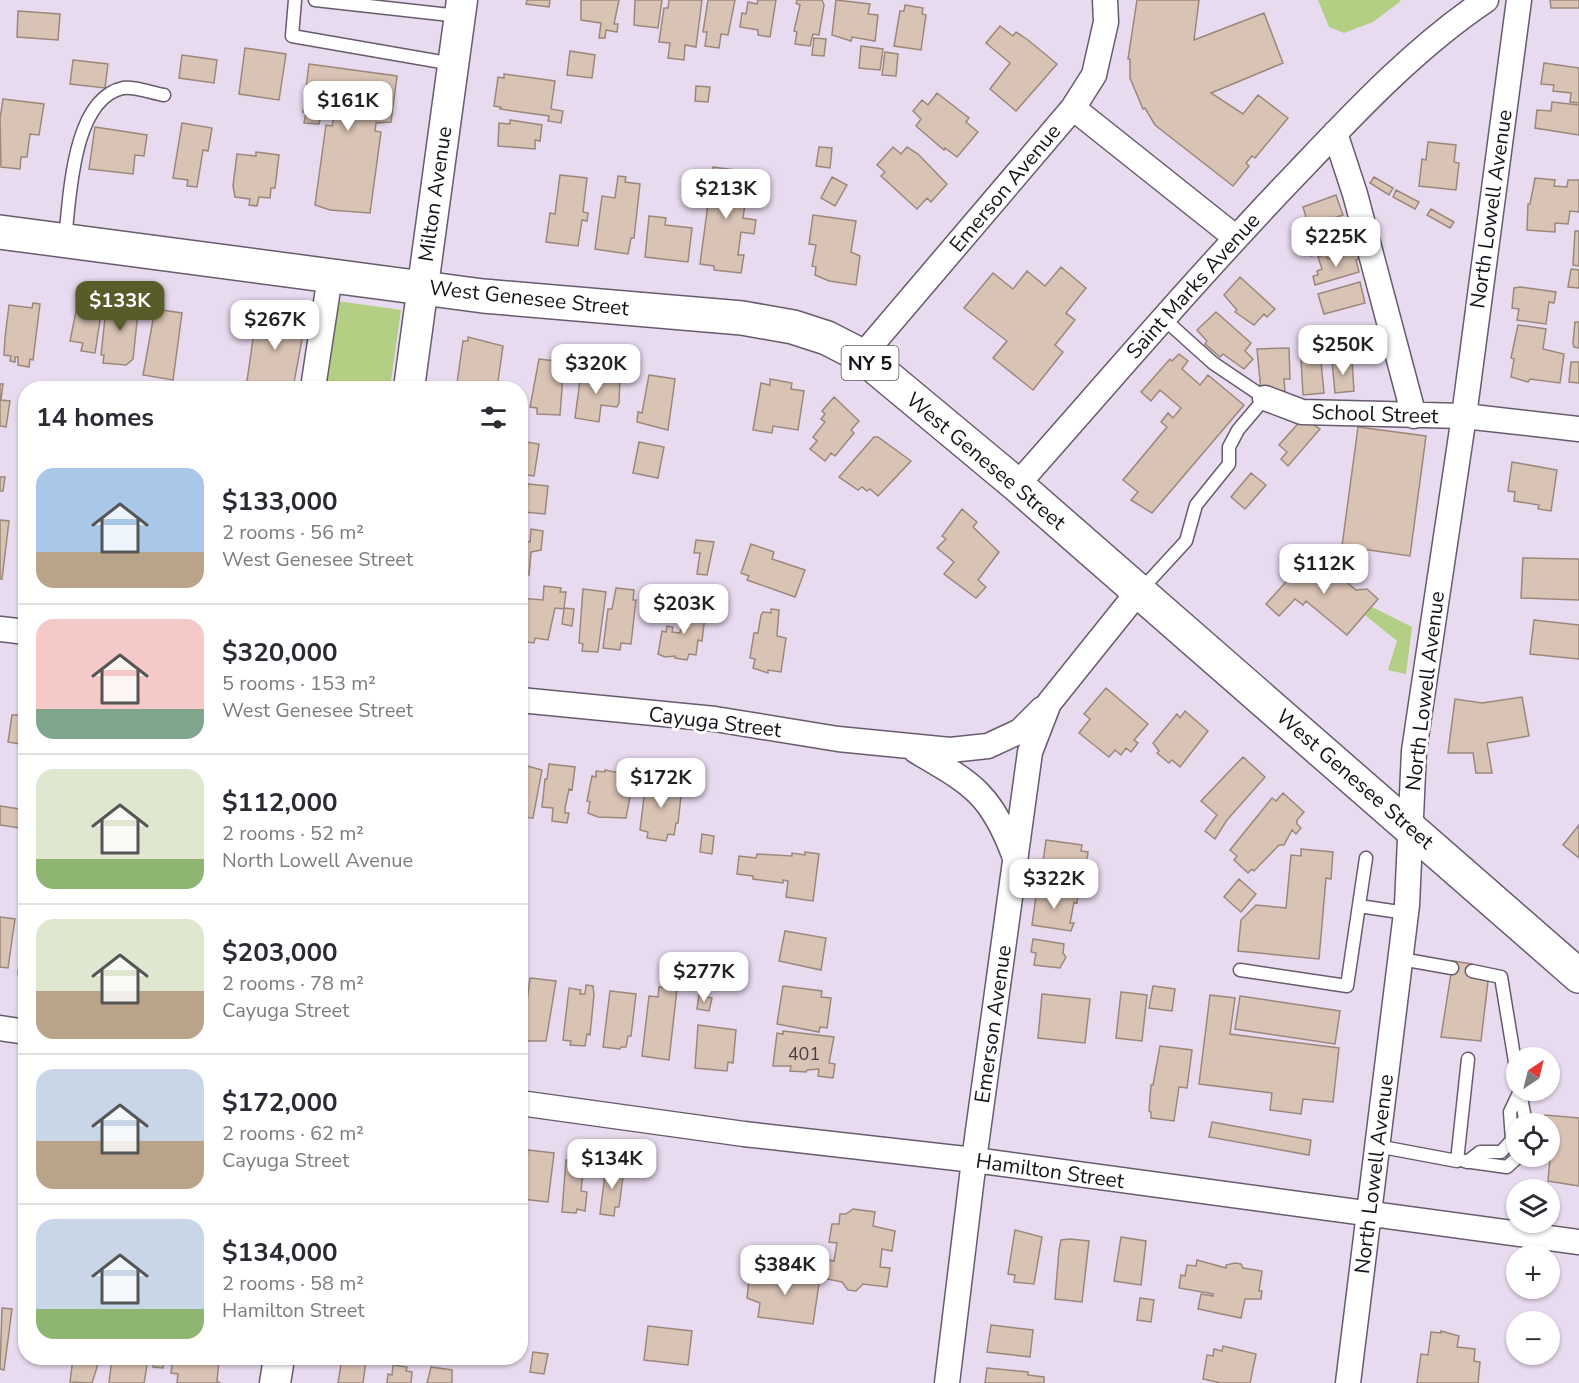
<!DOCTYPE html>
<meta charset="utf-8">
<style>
body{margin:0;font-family:"Nunito Sans",sans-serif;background:#f2f2f3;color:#2b2b33;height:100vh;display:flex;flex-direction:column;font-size:22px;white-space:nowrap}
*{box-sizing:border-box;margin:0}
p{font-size:20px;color:#7c7c81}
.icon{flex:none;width:33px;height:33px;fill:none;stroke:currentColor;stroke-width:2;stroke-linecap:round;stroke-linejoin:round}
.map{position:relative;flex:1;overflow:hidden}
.details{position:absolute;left:18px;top:381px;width:510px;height:984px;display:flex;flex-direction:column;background:#fff;border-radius:24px;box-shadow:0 2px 4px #0004}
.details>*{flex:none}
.needle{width:39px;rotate:35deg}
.fabs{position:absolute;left:1506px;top:1047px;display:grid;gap:12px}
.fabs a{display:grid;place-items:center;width:54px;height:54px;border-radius:50%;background:#fff;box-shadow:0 2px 4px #0004;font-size:30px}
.price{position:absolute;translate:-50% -51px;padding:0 14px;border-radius:12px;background:#fff;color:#222;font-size:20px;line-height:39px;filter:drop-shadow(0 2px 3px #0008)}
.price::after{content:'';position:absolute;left:50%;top:36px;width:18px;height:14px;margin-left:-9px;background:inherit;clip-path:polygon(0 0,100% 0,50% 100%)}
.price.selected{background:#585c29;color:#fff}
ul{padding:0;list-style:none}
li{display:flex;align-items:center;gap:18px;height:150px;padding:0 18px}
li+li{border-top:2px solid #e1e1e2}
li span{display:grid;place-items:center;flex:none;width:168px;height:120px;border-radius:18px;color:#555}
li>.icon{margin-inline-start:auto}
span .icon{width:72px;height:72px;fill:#fffc;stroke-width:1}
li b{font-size:26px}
h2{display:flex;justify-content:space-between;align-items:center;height:72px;padding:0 18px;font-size:26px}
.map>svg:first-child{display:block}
.green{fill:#b2cf83}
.building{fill:#d9c3b5;stroke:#9c887b;stroke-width:1.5}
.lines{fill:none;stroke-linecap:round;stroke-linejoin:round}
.service-casing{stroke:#675b6d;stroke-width:15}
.minor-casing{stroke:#675b6d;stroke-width:27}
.tertiary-casing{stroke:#675b6d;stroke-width:33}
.primary-casing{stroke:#675b6d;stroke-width:36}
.service{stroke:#fff;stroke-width:12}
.minor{stroke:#fff;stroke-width:24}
.tertiary{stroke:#fff;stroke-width:30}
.primary{stroke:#fff;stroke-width:33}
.labels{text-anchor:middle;stroke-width:6;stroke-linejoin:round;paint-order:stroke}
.number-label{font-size:18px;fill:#483f41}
.shield{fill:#fff;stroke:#5d5a5f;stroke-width:1.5}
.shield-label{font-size:20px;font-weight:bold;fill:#17131a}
.street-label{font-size:21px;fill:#17131a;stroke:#fff}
</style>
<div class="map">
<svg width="1579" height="1383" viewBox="0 0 1579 1383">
<rect width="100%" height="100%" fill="#e8daef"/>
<path class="green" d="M1318 0H1399L1401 1 1373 22 1344 33 1329 27Z
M337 301 401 310 390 388H325Z
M1372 607 1412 627 1406 674 1388 670 1397 641 1365 615Z"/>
<path class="building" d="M527 0H550L549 7 526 4Z
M581 0H619L614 24H618L617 32 606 30 605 38H599L601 23 581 20Z
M635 0H662L658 28 634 25Z
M669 0H702L696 47 685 45 684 60 668 58 670 43 659 42 664 8H668Z
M708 0H735L728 35 721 34 719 48 705 46 707 32H703Z
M758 0H776L770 37 758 35V30L740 27 742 13 746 14 748 2 757 4Z
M797 0H822L824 5 819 35 813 34 810 46 795 44 797 32 794 31 800 5 796 3Z
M836 0 870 4 868 14 878 15 875 41 852 37 851 41 832 35Z
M1137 0H1199L1194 40 1264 13 1283 63 1211 93 1243 114 1258 95 1288 118 1255 158 1252 156 1246 163 1249 166 1233 186 1155 125 1145 108 1143 109 1130 78V59H1128Z
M1550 0H1579V8H1551Z
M905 5 923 8 922 14 926 15 921 50 894 46 900 11H904Z
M18 11 60 14 58 40 17 37Z
M1000 26 1013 36 1016 32 1028 40 1057 64 1016 111 990 89 1010 63 986 43Z
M814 38 826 39 824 56 812 55Z
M861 46 883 49 880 70 859 68Z
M245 48 286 54 279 100 239 94Z
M570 51 595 55 592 78 567 75Z
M885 52 898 54 896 76 882 75Z
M182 55 217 60 214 83 179 78Z
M73 60 108 64 105 88 70 84Z
M1544 63 1579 68V103L1570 102 1571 93 1553 91 1554 85 1541 84Z
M309 64 397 76 391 122 376 123 375 131 381 132 370 213 330 210 315 205 326 125 332 126 334 117 321 115 319 124 304 123 306 113 303 112Z
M504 74 555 81 551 109 563 111 561 123 548 121 549 116 500 109 501 107 494 106 498 77 504 78Z
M696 86 710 87 708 102 695 101Z
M937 93 969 118 966 122 978 132 957 157 945 148 944 150 916 126 921 119 913 111 922 100 928 105Z
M3 99 44 104 39 135 30 134 27 157H21L20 169 1 167 0 119Z
M1552 102 1579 105V135L1535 128 1537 110 1551 111Z
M510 120 542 125 540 141 535 140V149L498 146 499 123 510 124Z
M182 123 212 128 208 151 203 150 197 187 187 186 188 180 173 178Z
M95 127 147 135 144 156 135 155 133 174 89 169Z
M1428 142 1456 145 1454 162 1459 163 1456 190 1419 186 1422 159 1426 160Z
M819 147 832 148 830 168 816 166Z
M893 147 901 154 907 147 918 154 947 184 931 202 927 198 917 209 881 176 885 172 877 165Z
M256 152 279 155 275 188H271L270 198 259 197 257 206 249 205 250 199 235 197 233 186 237 154 256 156Z
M713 167 750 172 743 218 756 220 754 234 741 232 738 255H744L741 273 714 270V266L700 264Z
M560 175 587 178 583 212 588 213 587 221 582 220 578 246 546 242 550 213 555 214Z
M618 176 626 177 625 182 640 184 634 238H631L628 254 595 249 602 196 615 198Z
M832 177 847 185 835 206 821 198Z
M1374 177 1393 188 1389 195 1370 183Z
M1535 178 1555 180 1554 186 1567 187 1568 180H1579V212L1570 211 1568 224 1555 223V232L1527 230 1528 204H1530Z
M1396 190 1419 202 1415 209 1393 197Z
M1336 195 1343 215 1303 228 1299 219 1306 217 1303 207Z
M1431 209 1454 222 1450 228 1427 215Z
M813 215 856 221 851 252 860 256 856 285 829 281 815 275 816 267 812 266 816 245 809 244Z
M649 216 666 218 665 225 692 228 688 262 645 257Z
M1348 223 1351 243 1311 256 1309 247 1298 250 1295 239Z
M1575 231H1579V266L1573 265Z
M1353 253H1357L1359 259 1356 260 1359 272 1315 285 1313 276 1318 275 1317 271 1322 269 1318 257 1326 254 1327 258 1332 259Z
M1061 267 1086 288 1066 313 1075 320 1055 345 1063 352 1033 390 993 358 1007 341 964 308 993 273 1013 289 1027 271 1045 286Z
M1571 269 1579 270V288L1568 287Z
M1240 277 1275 309 1267 317 1264 314 1254 325 1235 312 1237 310 1224 295Z
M1360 282 1365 303 1324 314 1318 294Z
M1520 287 1556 292 1554 303 1549 302 1546 324 1517 320 1519 309 1512 308 1514 288Z
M121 296 129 297 128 302 139 303 133 359 126 365 103 363 104 355H101L106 309 109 310 110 300 121 301Z
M79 297 103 301 95 353 81 351 83 343 70 341Z
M33 303 40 304 33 360 30 359 29 367 18 365V357H15V362L10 361 11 356 4 355 5 338 9 305 32 308Z
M155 309 182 313 173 380 143 375Z
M257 311 306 318 293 388H246Z
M1216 312 1251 343 1245 351 1253 359 1244 369 1223 354 1220 357 1205 344 1207 341 1197 330Z
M1575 322H1579V348L1574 347 1573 343Z
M1518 325 1546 329 1543 349 1564 354 1560 383 1530 379 1528 382 1511 377 1514 359 1511 358Z
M468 337 503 346 497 388H478L457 383 463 341H468Z
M1289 348 1290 379H1284L1285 391H1261L1257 349Z
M1320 352 1324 393 1303 395 1301 359 1307 358 1306 354Z
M1179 354 1188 361 1182 369 1200 385 1208 375 1244 405 1152 513 1131 500 1138 492 1123 480 1167 427 1161 422 1168 413 1173 418 1181 408 1160 390 1151 401 1141 392 1170 359 1172 361Z
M539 359 564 362 560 415 537 414V408L530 407Z
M1352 360 1354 391 1335 393 1332 361Z
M1571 362H1579V383L1569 382Z
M581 373 620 377 619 403 617 407 601 405 599 422 575 418Z
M649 375 675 379 668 430 637 422 638 412 642 413Z
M770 379 792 383 791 389 804 391 798 430 773 426 772 433 753 430 761 383 770 385Z
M0 384H3L1 400 10 401 6 427 0 426Z
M834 397 859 421 851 430 854 433 835 456 831 453 825 461 810 449 817 441 813 437 825 422 821 419 825 414 822 411Z
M1303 418 1320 429 1288 466 1281 459 1287 452 1279 445Z
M1358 427 1426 436 1410 556 1342 546Z
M874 437H878L911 461 878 496 870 489 867 491 862 487 858 490 839 477Z
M520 441 539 444 534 476 520 474Z
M639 442 664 447 658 478 633 473Z
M1512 462 1557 470 1551 511 1538 509 1539 505 1514 501 1515 492 1508 491Z
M1251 473 1266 485 1245 509 1231 497Z
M0 477H5L3 491H0Z
M528 484 548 486 545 514 524 512Z
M962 509 977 522 973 527 999 552 978 580 986 587 976 598 944 574 954 562 937 548 946 539 942 536Z
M0 520 9 521 2 579H0Z
M531 529 543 531 541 550 531 552 529 575 520 574 521 541 530 542Z
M696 540 714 542 707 575 697 574 700 553H694Z
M751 544 774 552 772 559 805 570 795 597 747 580 749 576 741 573Z
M1312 553 1356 590 1367 589 1378 599 1347 635 1306 601 1303 605 1295 599 1279 616 1266 604Z
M1523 558 1579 559V600L1521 598Z
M544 586 561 588 560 592H566L564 608 574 609 572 626 562 624 564 609 555 608 548 640 535 638 534 643 520 641V598L543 600Z
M616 588 634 590 633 600H636L631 644 621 643 620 650 603 648 608 609H612Z
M583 589 606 592 598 652 582 651 583 644 579 643Z
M686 604 706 607 702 641 698 640 696 655 689 654 687 660 675 658V656L665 657 658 654 662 631 666 632 667 626 673 627 672 632 680 633Z
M771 609 779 610 777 636 786 638 781 672 768 670V673L753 668 755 659 750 658 754 633H758L761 615 763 612 771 613Z
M1534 620 1579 625V659L1530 654Z
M1106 688 1148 724 1134 740 1138 743 1131 752 1126 748 1121 755 1115 750 1109 757 1079 733 1090 719 1084 714Z
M1522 697 1529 736 1487 743 1492 773H1476L1473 753H1448L1455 699 1482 703Z
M26 699V745L8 742 12 715H19L21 704H25Z
M1185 711 1208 731 1180 767 1172 760 1169 763 1157 753 1159 751 1153 743 1177 714 1180 718Z
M1243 757 1265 777 1227 820 1215 839 1205 831 1217 815 1201 801Z
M520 764 542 770 533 818 522 817 520 813Z
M549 764 575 767 572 790 569 789 565 808V813H569L567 823 552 821 553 808 542 807 545 779H547Z
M605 770 630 775 629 780 633 781 626 818 598 817 588 813 590 802 587 801 592 776 596 777V771L605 772Z
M652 779 679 783 678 786 682 787 678 823H676L674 835 668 834 666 841 647 838 648 832 640 830 646 781 651 782Z
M1283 793 1304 812 1297 820V824L1301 828 1296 834 1292 830 1284 845H1279L1254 871 1252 869 1248 873 1234 860 1237 856 1230 850 1272 798 1276 801Z
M0 806 26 810V829L0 825Z
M1579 825V858L1563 845Z
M702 834 714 836 712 854 700 852Z
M1046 840 1082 845 1081 851 1088 852 1085 875 1077 874 1076 882 1041 877Z
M1301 849 1333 852 1331 879 1326 878 1319 959 1238 951 1241 920 1256 905 1286 908 1291 855 1301 856Z
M805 852 819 854 813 901 786 897 788 881 783 880V883L753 879V876L737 874 739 856 756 858 757 854 792 856V853L805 855Z
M1239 879 1256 894 1241 912 1224 897Z
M1037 889 1078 895 1077 903 1074 902 1070 923H1074L1071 931 1032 925Z
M0 917 15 919 8 968 0 967Z
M785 931 826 938 821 970 779 961Z
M1033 939 1064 944 1063 953 1066 957 1060 968 1034 965 1036 953 1031 952Z
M22 942H26V980L20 979 18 974Z
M1453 961 1472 964 1471 978 1488 981 1481 1041 1441 1037Z
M677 965 696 967 694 988 674 986Z
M530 978 556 981 546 1041H522Z
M586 985 593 986 594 995 590 1035 587 1034 585 1046 570 1045 571 1041 563 1040 569 988 581 990 580 994H585Z
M783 986 822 991 821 997 831 998 827 1028 820 1027 819 1032 777 1024Z
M1153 986 1175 989 1172 1011 1149 1008Z
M659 987 677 989 669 1060 642 1056 649 996 658 997Z
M610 991 636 994 631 1036H628L626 1047H621L620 1049 603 1047Z
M1121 992 1147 995 1142 1041 1116 1038Z
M1042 994 1090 999 1085 1043 1038 1038Z
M699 995 712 998 709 1011 697 1009Z
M1210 995 1235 998 1230 1034 1339 1048 1333 1102 1303 1099 1301 1114 1270 1110 1272 1093 1199 1084Z
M1240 996 1340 1011 1335 1044 1235 1029Z
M698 1025 736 1030 733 1063 728 1062 727 1071 695 1068Z
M783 1031 834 1037 829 1063 835 1064 833 1078 818 1076 819 1069 807 1070 806 1072 790 1071 791 1066H773L777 1033 783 1034Z
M1160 1046 1192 1050 1187 1088 1179 1087 1174 1121 1151 1118V1112L1149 1111 1151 1085H1153Z
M1545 1115 1579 1118V1186L1548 1181 1551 1147 1550 1124H1544Z
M1212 1122 1311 1140 1309 1155 1209 1137Z
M528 1150 554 1153 548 1202 522 1199Z
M566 1160 584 1163 581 1191 587 1192 585 1211 577 1209 576 1213 562 1212Z
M606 1166 624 1169 619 1207H615L614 1216 600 1214Z
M853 1209 875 1212 873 1226 895 1231 892 1251 882 1249 880 1267 890 1268 887 1287 863 1284 856 1291 848 1290 842 1282 827 1279 829 1260 834 1261 837 1243 829 1242 832 1224H839L840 1214H846Z
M1015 1230 1042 1237 1034 1284 1014 1282 1015 1275 1008 1274Z
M1121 1237 1146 1241 1141 1285 1114 1281Z
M1070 1239 1089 1241 1082 1302 1055 1299 1059 1250 1061 1240Z
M1197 1260 1226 1268V1265L1235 1263 1241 1264 1243 1268 1262 1271 1259 1291H1262L1261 1299H1245L1241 1318 1198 1309 1201 1294 1213 1296V1294L1179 1288 1181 1275 1185 1276 1187 1265 1196 1266Z
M770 1271 820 1277 813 1324 758 1317 760 1303 747 1298 749 1280 756 1282 757 1273 769 1275Z
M1140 1298 1154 1300 1151 1322 1137 1320Z
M2 1308 12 1309 4 1370 0 1369Z
M991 1325 1033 1330 1030 1357 987 1352Z
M648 1326 692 1331 688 1365 644 1360Z
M1441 1331 1459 1336 1457 1347 1475 1349 1474 1361 1480 1362 1478 1383H1417L1421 1354 1428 1355 1431 1332 1441 1333Z
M1223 1346 1256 1354 1250 1383H1221L1203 1379 1207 1355 1213 1356 1214 1349 1222 1351Z
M533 1352 548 1354 544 1374 530 1372Z
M73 1358H100L92 1383 70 1382Z
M112 1358 148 1359 144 1383H109Z
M154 1358H164L163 1368 153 1367Z
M173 1358 219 1361 217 1381 220 1383H177L178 1374 171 1373Z
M342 1358 366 1361 363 1383H338Z
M482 1358H504V1362Z
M393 1365 407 1367 406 1371 412 1372 411 1383H387L388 1374 392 1375Z
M431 1367 452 1370V1383H427Z
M987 1368 1028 1372V1375L1044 1377V1383H985Z"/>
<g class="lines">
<defs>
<path id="service" d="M295 0 292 36 453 64
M315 0 459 16
M65 239C70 198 72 99 123 88 134 86 152 93 164 95
M1140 591 1186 541 1196 505 1229 464V447L1238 430 1265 398 1213 363 1164 319
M1359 906 1406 913
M1401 959 1452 968
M1240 970 1347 986 1366 858
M1472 971 1501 977 1516 1068
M1520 1092 1526 1124
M1377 1146 1457 1161 1468 1059
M1464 1161 1507 1167 1519 1156
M1467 1162 1480 1152H1501L1512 1140 1510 1112 1520 1091"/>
<path id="minor" d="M1073 108 1235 237
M1335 133 1355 194 1414 416
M862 356 1073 108 1094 75 1106 22 1105 0
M313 388 330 276
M1265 398 1302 412 1464 416 1579 429
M1017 485C1110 380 1201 273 1299 171 1357 110 1416 47 1486 0
M0 629 26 632
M520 700 715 719 838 739 950 750 988 746 1020 731 1042 709
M916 751C971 783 991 793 1014 855
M0 1028 26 1032
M520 1103 744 1134 974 1160 1579 1242
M947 1383 974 1160 1030 752 1049 703 1138 592
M1348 1383 1407 905 1414 751 1464 416 1519 0"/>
<path id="tertiary" d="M409 388 462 0
M275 1383 279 1358"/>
<path id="primary" d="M0 232 483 296 742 318 793 327 827 338 862 356 1017 485 1579 976"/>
</defs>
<use href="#service" class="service-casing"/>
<use href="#minor" class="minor-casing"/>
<use href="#tertiary" class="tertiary-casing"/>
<use href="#primary" class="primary-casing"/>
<use href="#service" class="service"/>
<use href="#minor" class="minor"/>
<use href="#tertiary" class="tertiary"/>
<use href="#primary" class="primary"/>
</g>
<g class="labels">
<g class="number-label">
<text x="804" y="1060">401</text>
</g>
<rect class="shield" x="841.5" y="346" width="57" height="34" rx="4.5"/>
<g class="shield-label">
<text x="870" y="370">NY 5</text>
</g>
<g class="street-label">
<text transform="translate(1005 188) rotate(-50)" y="7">Emerson Avenue</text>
<text transform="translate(435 194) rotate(-82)" y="7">Milton Avenue</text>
<text transform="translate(1491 209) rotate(-82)" y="7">North Lowell Avenue</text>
<text transform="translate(1193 286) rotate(-48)" y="7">Saint Marks Avenue</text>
<text transform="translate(529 298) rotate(6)" y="7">West Genesee Street</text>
<text transform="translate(1375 414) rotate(2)" y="7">School Street</text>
<text transform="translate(986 461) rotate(40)" y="7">West Genesee Street</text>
<text transform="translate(1425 691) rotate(-83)" y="7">North Lowell Avenue</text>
<text transform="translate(715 722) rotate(7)" y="7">Cayuga Street</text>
<text transform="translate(1355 779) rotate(41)" y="7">West Genesee Street</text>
<text transform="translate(993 1024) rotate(-82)" y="7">Emerson Avenue</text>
<text transform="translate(1050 1171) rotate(8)" y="7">Hamilton Street</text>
<text transform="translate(1374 1174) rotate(-83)" y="7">North Lowell Avenue</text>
</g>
</g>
</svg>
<div class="fabs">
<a><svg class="needle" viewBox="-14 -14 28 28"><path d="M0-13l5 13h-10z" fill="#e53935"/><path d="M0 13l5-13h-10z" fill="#7c7c81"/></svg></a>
<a><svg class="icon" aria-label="locate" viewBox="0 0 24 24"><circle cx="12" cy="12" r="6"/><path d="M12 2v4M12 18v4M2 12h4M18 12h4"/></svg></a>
<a><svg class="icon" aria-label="layers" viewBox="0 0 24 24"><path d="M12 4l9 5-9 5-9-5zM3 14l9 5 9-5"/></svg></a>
<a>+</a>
<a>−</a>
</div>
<b class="price" style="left:348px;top:132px">$161K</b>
<b class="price" style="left:726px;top:220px">$213K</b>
<b class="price" style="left:1336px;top:268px">$225K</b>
<b class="price selected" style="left:120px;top:332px">$133K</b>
<b class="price" style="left:275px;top:351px">$267K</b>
<b class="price" style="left:1343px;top:376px">$250K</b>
<b class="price" style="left:596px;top:395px">$320K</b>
<b class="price" style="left:1324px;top:595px">$112K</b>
<b class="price" style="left:684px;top:635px">$203K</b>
<b class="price" style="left:661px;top:809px">$172K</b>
<b class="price" style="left:1054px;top:910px">$322K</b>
<b class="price" style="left:704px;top:1003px">$277K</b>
<b class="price" style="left:612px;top:1190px">$134K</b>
<b class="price" style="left:785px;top:1296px">$384K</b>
<section class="details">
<h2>14 homes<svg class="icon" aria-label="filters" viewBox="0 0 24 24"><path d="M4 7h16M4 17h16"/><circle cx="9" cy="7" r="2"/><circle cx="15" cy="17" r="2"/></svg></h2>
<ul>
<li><span style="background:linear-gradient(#a9c7e8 70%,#b9a48a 0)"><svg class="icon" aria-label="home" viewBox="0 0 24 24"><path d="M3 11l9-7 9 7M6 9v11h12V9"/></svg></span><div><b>$133,000</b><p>2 rooms · 56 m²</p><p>West Genesee Street</p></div></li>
<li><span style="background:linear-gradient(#f6c9c9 75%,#7fa58c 0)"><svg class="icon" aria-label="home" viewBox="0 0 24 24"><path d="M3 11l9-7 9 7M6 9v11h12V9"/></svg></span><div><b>$320,000</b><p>5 rooms · 153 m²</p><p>West Genesee Street</p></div></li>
<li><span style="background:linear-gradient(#dfe7d0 75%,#8fb573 0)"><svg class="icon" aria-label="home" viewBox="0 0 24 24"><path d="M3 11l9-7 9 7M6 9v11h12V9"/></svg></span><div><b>$112,000</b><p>2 rooms · 52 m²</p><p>North Lowell Avenue</p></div></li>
<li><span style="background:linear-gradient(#dfe7d0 60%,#b9a48a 0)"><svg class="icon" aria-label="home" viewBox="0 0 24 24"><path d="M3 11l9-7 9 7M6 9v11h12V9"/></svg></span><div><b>$203,000</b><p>2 rooms · 78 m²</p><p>Cayuga Street</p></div></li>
<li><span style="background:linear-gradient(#c9d6e8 60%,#b9a48a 0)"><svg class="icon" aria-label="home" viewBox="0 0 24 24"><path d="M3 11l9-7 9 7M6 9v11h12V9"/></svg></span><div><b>$172,000</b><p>2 rooms · 62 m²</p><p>Cayuga Street</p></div></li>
<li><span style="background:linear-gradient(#c9d6e8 75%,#8fb573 0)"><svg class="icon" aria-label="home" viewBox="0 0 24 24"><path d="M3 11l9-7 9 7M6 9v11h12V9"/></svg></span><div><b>$134,000</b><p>2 rooms · 58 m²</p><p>Hamilton Street</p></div></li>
</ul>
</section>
</div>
